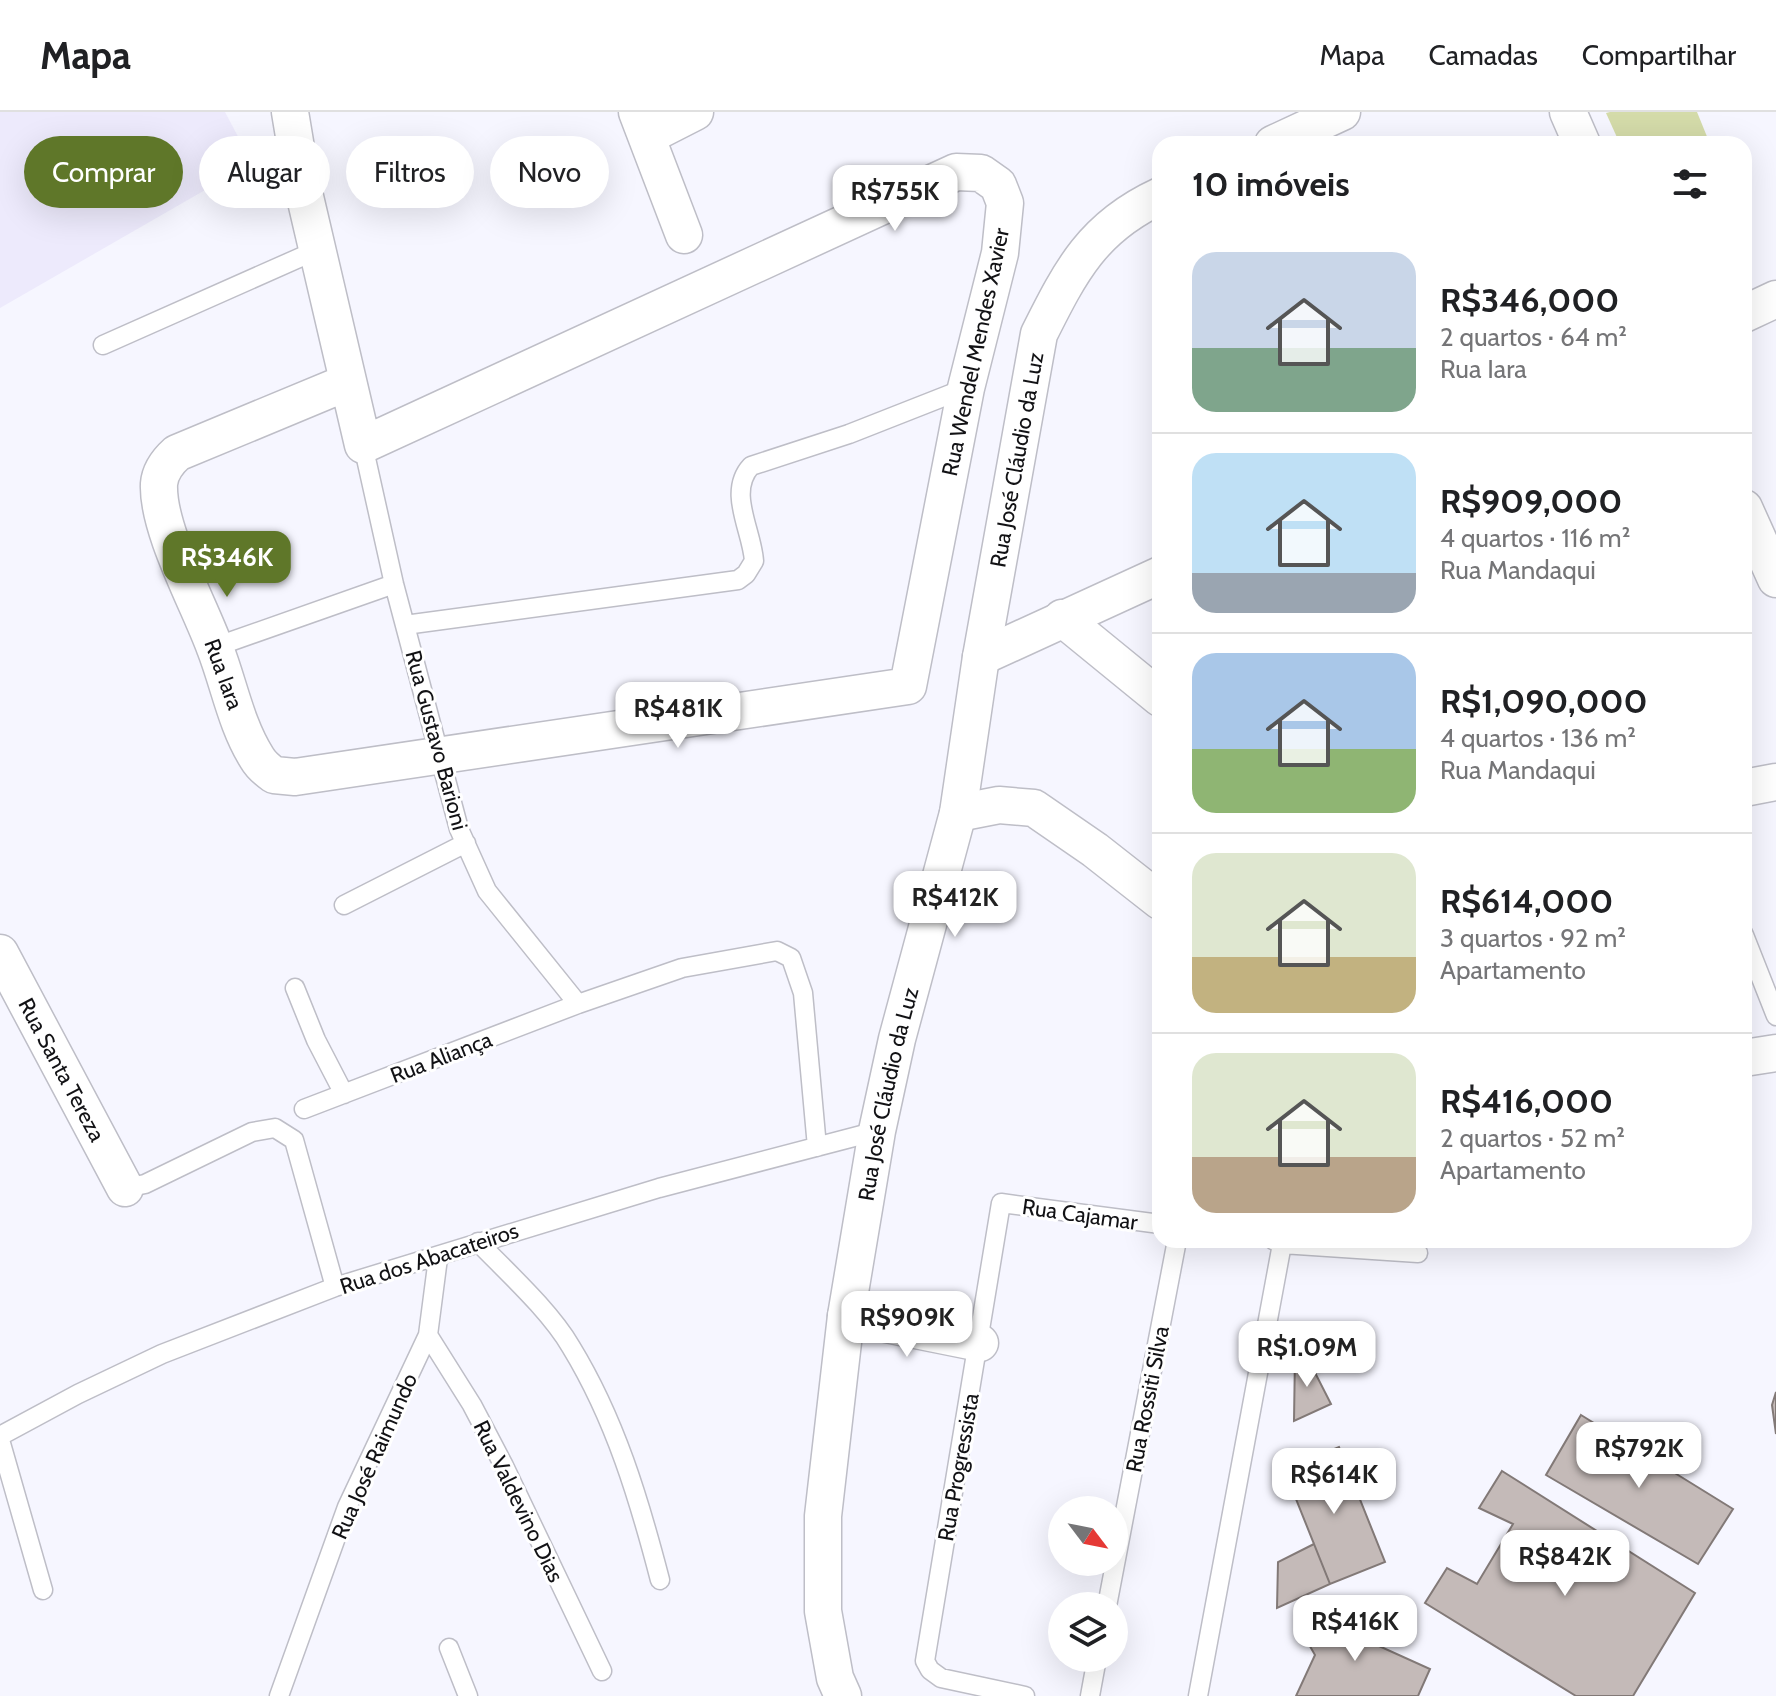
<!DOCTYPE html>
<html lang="pt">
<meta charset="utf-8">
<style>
body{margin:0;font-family:Cabin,sans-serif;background:#f2f2f2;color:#202124;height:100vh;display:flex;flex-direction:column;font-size:30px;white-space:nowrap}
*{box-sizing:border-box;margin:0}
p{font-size:26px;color:#757577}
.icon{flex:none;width:44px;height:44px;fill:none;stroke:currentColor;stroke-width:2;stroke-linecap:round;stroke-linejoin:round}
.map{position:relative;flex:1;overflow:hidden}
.details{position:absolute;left:1152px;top:24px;width:600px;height:1112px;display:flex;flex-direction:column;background:#fff;border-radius:24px;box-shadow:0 8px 32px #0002}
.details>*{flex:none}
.top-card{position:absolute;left:24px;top:24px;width:760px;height:72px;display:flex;gap:16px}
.needle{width:52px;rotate:122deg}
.fabs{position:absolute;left:1048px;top:1384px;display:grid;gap:16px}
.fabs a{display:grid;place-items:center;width:80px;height:80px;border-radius:50%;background:#fff;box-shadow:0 8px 32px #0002;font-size:40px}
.price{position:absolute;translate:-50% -68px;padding:0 18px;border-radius:16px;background:#fff;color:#222;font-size:26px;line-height:52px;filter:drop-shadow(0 2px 4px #0008)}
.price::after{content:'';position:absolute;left:50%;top:48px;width:24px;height:18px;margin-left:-12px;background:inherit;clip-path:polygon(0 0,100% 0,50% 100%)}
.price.active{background:#5f7729;color:#fff}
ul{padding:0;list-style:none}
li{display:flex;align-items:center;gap:24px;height:200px;padding:0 40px}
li+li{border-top:2px solid #e0e0e0}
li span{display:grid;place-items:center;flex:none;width:224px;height:160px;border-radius:24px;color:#555}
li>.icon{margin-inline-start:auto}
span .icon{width:96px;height:96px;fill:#fffc;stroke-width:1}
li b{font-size:34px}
h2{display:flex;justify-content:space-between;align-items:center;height:96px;padding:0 40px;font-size:34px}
.chip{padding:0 28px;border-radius:36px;background:#fff;box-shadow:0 8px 32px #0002;font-size:28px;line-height:72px}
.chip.active{background:#5f7729;color:#fff}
header{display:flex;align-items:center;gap:48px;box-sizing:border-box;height:112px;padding:0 40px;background:#fff;border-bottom:2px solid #e0e0e0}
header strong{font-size:38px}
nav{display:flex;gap:44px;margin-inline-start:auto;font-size:28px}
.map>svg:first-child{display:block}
.education{fill:#edeafc}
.green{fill:#d4dba9}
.building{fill:#c4bab8;stroke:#827977;stroke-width:2}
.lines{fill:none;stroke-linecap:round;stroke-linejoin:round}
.service-casing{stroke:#bebec7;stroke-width:21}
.minor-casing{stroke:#bebec7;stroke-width:39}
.service{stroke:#fff;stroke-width:18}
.minor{stroke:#fff;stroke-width:36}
.labels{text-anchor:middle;stroke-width:6;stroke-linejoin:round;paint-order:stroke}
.street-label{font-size:22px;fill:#121215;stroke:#fff}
</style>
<header>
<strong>Mapa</strong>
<nav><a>Mapa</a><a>Camadas</a><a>Compartilhar</a></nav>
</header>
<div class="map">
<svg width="1776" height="1584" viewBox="0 0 1776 1584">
<rect width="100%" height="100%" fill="#f6f6ff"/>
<path class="education" d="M0 0H225L252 51 0 196Z"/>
<path class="green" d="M1610 0H1697L1710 32H1620L1606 1Z"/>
<path class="building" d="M1305 1241 1331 1292 1294 1309 1295 1243Z
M1776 1280V1322L1772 1293Z
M1581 1303 1733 1397 1698 1452 1546 1363Z
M1339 1335 1385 1450 1330 1472 1284 1357Z
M1502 1359 1695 1481 1633 1584H1576L1425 1491 1447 1456 1477 1472 1513 1412 1479 1396Z
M1314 1432 1330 1472 1277 1496 1278 1450Z
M1352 1493 1359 1525 1430 1557 1418 1584H1296L1315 1543 1299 1515Z"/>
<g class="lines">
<defs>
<path id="service" d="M103 233 317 138
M363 333 394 472 459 717 487 779 578 892
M405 513 738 468 746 462 754 449C752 418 727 380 751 354L849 322 966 276
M215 535 394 472
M344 793 466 731
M1744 823 1776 904
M295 876 316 928 344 982
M304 997 578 892 682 856 777 839 791 846 803 881 817 1035
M125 1076 145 1072 252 1020 275 1016 294 1028 335 1175
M1273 1128 1282 1132 1418 1141
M478 1130C508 1161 550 1199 571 1235 615 1307 639 1387 660 1468
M428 1223 472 1293 504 1354 602 1559
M0 1324 78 1282 162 1242 335 1175 659 1076 877 1019
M0 1328 43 1478
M1107 1494 1177 1128
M449 1536 468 1584
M279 1584 347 1395 428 1223 438 1146
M1025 1584 941 1566 930 1558 925 1549 1001 1091 1160 1112
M1090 1584 1097 1546
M1198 1584 1282 1132"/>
<g id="minor">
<path d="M290 0 302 72 363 333 956 60 981 61 998 73 1005 91 1000 141 966 276 908 574 295 665 274 663C267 658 261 653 257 646 236 613 229 572 215 536 199 492 157 417 159 372 160 359 167 350 177 341L348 270"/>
<path d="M637 0 684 123"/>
<path d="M1568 0 1582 32"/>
<path d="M648 24 695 0"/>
<path d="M1273 32 1342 0"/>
<path d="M1744 202 1776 187"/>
<path d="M1744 396 1776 467"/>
<path d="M1062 506 1160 586"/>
<path d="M981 545 1160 463"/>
<path d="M1744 676 1776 670"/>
<path d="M958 701 999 693 1034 696 1095 738 1160 789"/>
<path id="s1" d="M0 841 125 1076"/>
<path d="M1744 946 1776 941"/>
<path d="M846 1204 980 1231"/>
<path id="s2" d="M843 1584 835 1566 823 1499V1404L846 1204 877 1019 897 927 958 701 981 545 1039 222C1071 158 1093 115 1160 84"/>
</g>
</defs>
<use href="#service" class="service-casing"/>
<use href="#minor" class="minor-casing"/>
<use href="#service" class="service"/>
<use href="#minor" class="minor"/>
</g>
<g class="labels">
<g class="street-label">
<text transform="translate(975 240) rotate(-78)" y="8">Rua Wendel Mendes Xavier</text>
<text dy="8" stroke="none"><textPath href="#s2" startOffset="1258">Rua José Cláudio da Luz</textPath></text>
<text transform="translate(224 562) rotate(70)" y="8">Rua Iara</text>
<text transform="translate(437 628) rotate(75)" y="8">Rua Gustavo Barioni</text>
<text transform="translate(441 945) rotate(-21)" y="8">Rua Aliança</text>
<text dy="8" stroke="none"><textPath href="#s1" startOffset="132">Rua Santa Tereza</textPath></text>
<text dy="8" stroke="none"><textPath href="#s2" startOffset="610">Rua José Cláudio da Luz</textPath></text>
<text transform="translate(1080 1102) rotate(8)" y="8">Rua Cajamar</text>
<text transform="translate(429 1146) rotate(-18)" y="8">Rua dos Abacateiros</text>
<text transform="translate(1147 1287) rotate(-79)" y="8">Rua Rossiti Silva</text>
<text transform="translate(374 1344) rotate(-66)" y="8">Rua José Raimundo</text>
<text transform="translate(958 1355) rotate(-80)" y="8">Rua Progressista</text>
<text transform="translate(519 1389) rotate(64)" y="8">Rua Valdevino Dias</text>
</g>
</g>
</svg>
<div class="fabs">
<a><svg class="needle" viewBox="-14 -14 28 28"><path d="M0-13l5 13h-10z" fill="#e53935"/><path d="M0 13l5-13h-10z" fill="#757577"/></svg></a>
<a><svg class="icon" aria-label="layers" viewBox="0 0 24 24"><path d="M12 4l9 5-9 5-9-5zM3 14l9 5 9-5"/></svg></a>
</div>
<b class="price" style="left:895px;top:121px">R$755K</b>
<b class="price active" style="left:227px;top:487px">R$346K</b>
<b class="price" style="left:678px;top:638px">R$481K</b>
<b class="price" style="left:955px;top:827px">R$412K</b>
<b class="price" style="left:907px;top:1247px">R$909K</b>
<b class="price" style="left:1307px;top:1277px">R$1.09M</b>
<b class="price" style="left:1639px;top:1378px">R$792K</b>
<b class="price" style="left:1334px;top:1404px">R$614K</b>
<b class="price" style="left:1565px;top:1486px">R$842K</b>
<b class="price" style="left:1355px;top:1551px">R$416K</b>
<div class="top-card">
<a class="chip active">Comprar</a>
<a class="chip">Alugar</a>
<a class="chip">Filtros</a>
<a class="chip">Novo</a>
</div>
<section class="details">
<h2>10 imóveis<svg class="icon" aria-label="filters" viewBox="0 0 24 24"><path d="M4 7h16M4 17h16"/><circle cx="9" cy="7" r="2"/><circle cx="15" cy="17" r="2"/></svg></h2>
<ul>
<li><span style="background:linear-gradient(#c9d6e8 60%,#7fa58c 0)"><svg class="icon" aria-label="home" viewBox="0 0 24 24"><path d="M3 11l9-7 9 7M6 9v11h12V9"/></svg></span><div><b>R$346,000</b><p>2 quartos · 64 m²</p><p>Rua Iara</p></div></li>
<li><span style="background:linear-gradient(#bfe0f5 75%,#9aa5b1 0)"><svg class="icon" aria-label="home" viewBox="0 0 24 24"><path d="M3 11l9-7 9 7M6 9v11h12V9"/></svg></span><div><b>R$909,000</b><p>4 quartos · 116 m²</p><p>Rua Mandaqui</p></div></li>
<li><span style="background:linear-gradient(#a9c7e8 60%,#8fb573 0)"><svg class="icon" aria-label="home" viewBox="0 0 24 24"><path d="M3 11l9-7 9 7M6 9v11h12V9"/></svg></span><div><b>R$1,090,000</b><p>4 quartos · 136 m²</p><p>Rua Mandaqui</p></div></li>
<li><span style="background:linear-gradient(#dfe7d0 65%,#c2b280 0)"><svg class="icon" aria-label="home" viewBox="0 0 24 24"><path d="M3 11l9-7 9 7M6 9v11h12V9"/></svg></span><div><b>R$614,000</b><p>3 quartos · 92 m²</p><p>Apartamento</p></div></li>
<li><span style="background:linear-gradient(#dfe7d0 65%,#b9a48a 0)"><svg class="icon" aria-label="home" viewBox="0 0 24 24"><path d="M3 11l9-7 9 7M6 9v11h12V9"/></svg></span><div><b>R$416,000</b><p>2 quartos · 52 m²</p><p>Apartamento</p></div></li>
</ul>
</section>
</div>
